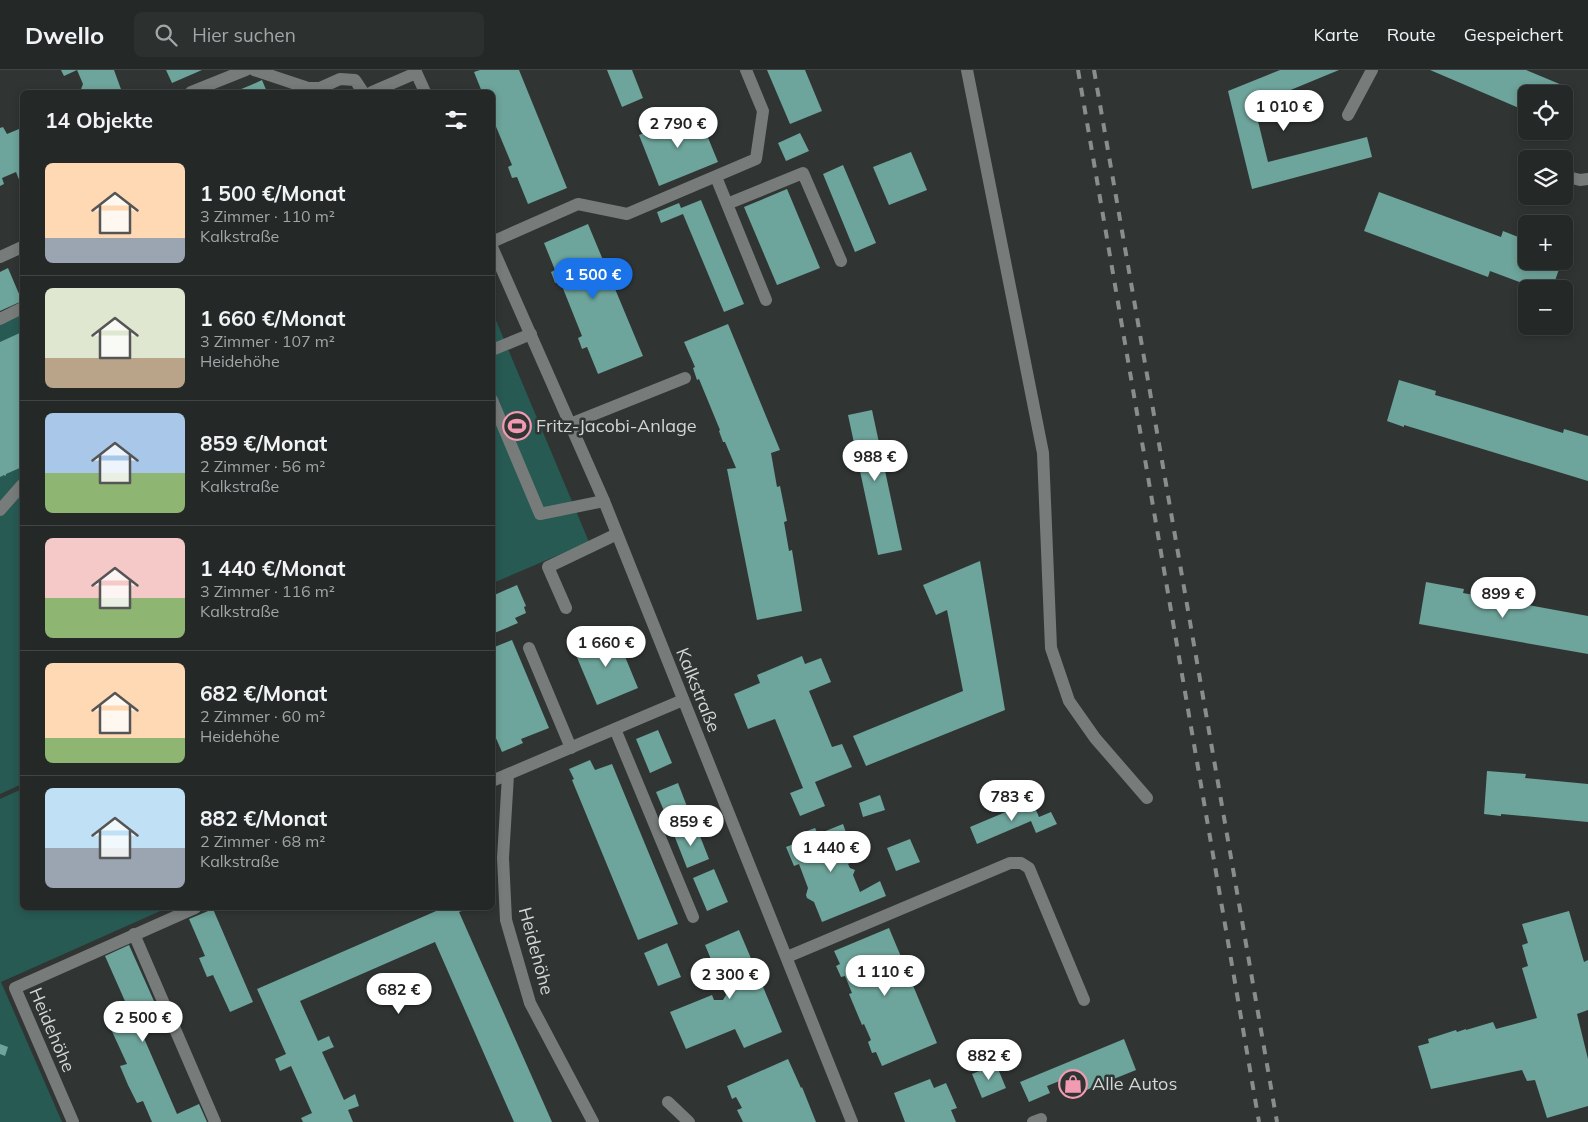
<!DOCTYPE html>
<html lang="de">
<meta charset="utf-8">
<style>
body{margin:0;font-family:Mulish,sans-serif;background:#2c302f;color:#f1f3f6;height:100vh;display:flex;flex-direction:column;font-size:19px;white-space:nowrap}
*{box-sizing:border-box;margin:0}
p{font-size:16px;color:#a3a6a7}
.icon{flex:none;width:28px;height:28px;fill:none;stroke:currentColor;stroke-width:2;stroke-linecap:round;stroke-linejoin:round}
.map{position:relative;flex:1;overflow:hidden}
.drawer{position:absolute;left:20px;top:20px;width:475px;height:820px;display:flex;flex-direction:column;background:#242827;border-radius:8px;box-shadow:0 2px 8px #0003,0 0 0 1px #414444}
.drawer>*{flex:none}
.fabs{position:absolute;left:1518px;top:15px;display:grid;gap:10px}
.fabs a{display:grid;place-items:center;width:55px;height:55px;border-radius:8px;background:#242827;box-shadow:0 2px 8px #0003,0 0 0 1px #414444;font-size:25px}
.price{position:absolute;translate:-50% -42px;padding:0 11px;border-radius:18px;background:#fff;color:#222;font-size:16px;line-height:32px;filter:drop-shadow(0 1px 2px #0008)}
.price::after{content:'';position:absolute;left:50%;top:30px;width:15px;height:11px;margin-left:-8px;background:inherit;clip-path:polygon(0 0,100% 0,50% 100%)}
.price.selected{background:#1a73e8;color:#fff}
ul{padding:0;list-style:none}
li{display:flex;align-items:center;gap:15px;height:125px;padding:0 25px}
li+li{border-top:1px solid #414444}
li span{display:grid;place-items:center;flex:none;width:140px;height:100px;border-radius:8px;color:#555}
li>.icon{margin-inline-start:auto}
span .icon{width:60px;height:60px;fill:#fffc;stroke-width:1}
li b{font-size:21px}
h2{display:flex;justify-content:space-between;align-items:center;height:60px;padding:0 25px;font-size:21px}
header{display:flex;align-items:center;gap:30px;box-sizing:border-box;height:70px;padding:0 25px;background:#242827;border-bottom:1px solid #414444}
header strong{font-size:24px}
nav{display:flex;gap:28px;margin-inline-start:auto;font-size:18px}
.search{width:350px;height:45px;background:#2c302f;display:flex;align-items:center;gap:12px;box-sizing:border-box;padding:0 18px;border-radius:8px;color:#a3a6a7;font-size:19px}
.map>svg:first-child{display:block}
.green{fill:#275a53}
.building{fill:#6da49b}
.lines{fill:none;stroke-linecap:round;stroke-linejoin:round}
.lane{stroke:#777c7b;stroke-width:12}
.street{stroke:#777c7b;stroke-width:12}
.secondary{stroke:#777c7b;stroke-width:12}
.rail{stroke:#898d8c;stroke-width:4;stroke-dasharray:9 9;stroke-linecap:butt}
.labels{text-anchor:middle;stroke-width:5;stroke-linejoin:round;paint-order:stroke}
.poi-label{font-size:18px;fill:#d2d6d5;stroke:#303534;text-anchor:start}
.street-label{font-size:18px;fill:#d2d6d5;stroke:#303534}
</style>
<header>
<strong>Dwello</strong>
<div class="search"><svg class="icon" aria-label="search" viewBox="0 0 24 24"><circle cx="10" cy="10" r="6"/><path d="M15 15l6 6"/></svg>Hier suchen</div>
<nav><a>Karte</a><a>Route</a><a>Gespeichert</a></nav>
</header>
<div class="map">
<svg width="1588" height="1052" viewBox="0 0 1588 1052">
<rect width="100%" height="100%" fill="#303534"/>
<path class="green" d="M22 236V714L0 724V246Z
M492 241 589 472 493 513H492Z
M22 719V838H167L1 912 62 1052H0V729Z"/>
<path class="building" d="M61 0H114L122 22H80L83 14 77 0 64 6Z
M166 0H202L172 13Z
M480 0H519L567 118 528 134 517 107 512 108 508 97 512 95 492 47V22H482L474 2Z
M607 0H632L643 28 622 37Z
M767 0H805L822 41 790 54Z
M1280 0H1339L1254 35 1268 92 1367 67 1372 87 1252 119 1228 21Z
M1430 0H1526L1562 15 1558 24H1526V41Z
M262 10 267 22H234L251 15Z
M697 41 718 92 659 116 639 65Z
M3 57 7 64 19 59 22 66V117L16 102 2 108 4 114 0 116V58Z
M800 63 809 81 786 91 778 73Z
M911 82 927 120 889 135 873 97Z
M843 95 876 173 855 182 823 104Z
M787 119 820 198 777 215 744 137Z
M1379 122 1501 167 1503 161 1526 170V191H1562L1552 219H1538L1490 201 1488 207 1364 161Z
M701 130 744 234 724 242 683 144 661 153 657 142 679 133 681 138Z
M588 154 643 286 598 304 587 277 582 279 578 268 582 266 560 211 555 213 551 202 555 200 544 173Z
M8 198 22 231 0 241V202Z
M728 254 780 380 771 383 777 417 780 416 787 451 784 452 789 481 792 480 802 541 757 550 727 399 736 398 725 372H723L719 361 720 360 699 309 697 310 693 298 695 297 684 272Z
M22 262V397L6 404V405L5 406 4 405 0 407V272Z
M1399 310 1436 321 1435 325 1470 335 1563 363 1564 359 1588 366V411L1404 355V357L1387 351Z
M872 340 902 480 878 485 848 345Z
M980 491 1005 640 866 696 853 666 963 621 947 540 936 545 923 515Z
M1426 512 1464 519 1463 523 1588 546V584L1419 554Z
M517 515 526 536 524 537 526 543 515 548 518 553 492 564V526Z
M614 560 638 618 597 635 573 578Z
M512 570 549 658 521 669 523 673 502 682 492 659V578Z
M802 586 805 594 821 588 831 612 809 621 832 677 842 674 852 697 815 712 825 736 800 746 790 723 803 718 775 649 748 659 734 624 760 613 757 605Z
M658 660 672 693 650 703 636 669Z
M590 690 595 700 612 694 678 854 638 870 572 710 574 709 569 699Z
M1487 701 1526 704 1525 708 1588 714V752L1501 744V746L1484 744Z
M678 713 691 747 670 755 656 722Z
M880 725 885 740 863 747 859 733Z
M1032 731 1039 747 1051 742 1057 754 1036 763 1031 751 977 774 970 757Z
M843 754 856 790 848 794 850 798 855 800 853 805 860 822 880 811 886 826 822 852 814 832 807 828 806 825 808 818 799 794 794 796 786 777 807 769 804 762 815 758 818 764Z
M696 756 709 789 687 798 674 765Z
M910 769 920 792 896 801 887 778Z
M714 799 728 832 707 841 693 808Z
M443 838H470L459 842 552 1052H514L435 872 300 931 318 971 329 966 331 971 334 977 322 982 344 1030 355 1024 359 1036 348 1040 353 1052H303L301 1048 312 1043 291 996 280 1001 275 989 286 984 257 919Z
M213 839 253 932 230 942 213 905 207 907 199 888 205 886 189 849Z
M1569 841 1584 892 1588 890V940L1577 944 1588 989V1036L1547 1048 1535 1010 1527 1011 1522 1000 1431 1019 1418 976 1429 973 1428 969 1456 960 1457 962 1466 959V960L1493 952 1496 959 1537 948 1522 898 1528 896 1522 875 1528 873 1522 854Z
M889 858 937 973 882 996 876 982 872 983 868 972 871 970 864 954 862 955 849 924 852 923 845 906 841 907 836 896 840 894 834 881Z
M739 860 782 962 744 978 735 959 686 979 670 942 712 925 714 930H723L726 925 705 875Z
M667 873 681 907 658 916 644 883Z
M129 875 162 949 140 959 177 1044 199 1034 207 1052H152L143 1031 137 1033 128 1015 120 996 127 994 110 957 132 947 105 886Z
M1124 969 1136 1000 1069 1027 1062 1010 1047 1016 1050 1023 1029 1032 1020 1012Z
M0 974 8 977 5 986 0 984Z
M788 989 801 1018 802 1017 816 1052H743L737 1040 742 1038 736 1027 732 1029 727 1016Z
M996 994 1006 1018 982 1028 972 1004Z
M930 1009 934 1018 946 1013 957 1038 951 1040 956 1052H905L894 1023Z"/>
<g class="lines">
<path class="lane" d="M254 0 308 18H320L340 9 355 10 363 22
M967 0 1043 383 1051 578 1069 631 1095 668 1147 728
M191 22 246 0
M372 22 416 3
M1348 45 1372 0
M1564 106 1580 110 1588 109
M716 107 766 230
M727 134 803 103 841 191
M492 172 578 134 627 144 756 89 763 41 746 0
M0 187 22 177
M0 249 22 238
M492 280 531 264
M492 330 540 444 604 431
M570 354 685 308
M0 440 22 415
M566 538 548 497 617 464
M529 578 571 678
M615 659 693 847
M787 887 1010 793H1021L1029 798 1084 930
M668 1032 689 1052
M1033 1052 1041 1049"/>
<path class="street" d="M508 705 503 788 506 850 530 933 593 1052
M492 711 683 630
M134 864 215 1052
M73 1052 15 918 195 838"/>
<path class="secondary" d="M415 0 425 22
M492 177 604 431 852 1052"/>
<path class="rail" d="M1078 0 1259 1052
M1094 0 1277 1052"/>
</g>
<defs>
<symbol id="stadium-ring" viewBox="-11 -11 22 22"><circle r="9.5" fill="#303534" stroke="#f19ab1" stroke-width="1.5"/><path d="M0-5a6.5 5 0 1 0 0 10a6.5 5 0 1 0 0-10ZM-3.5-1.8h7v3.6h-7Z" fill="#f19ab1"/></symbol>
<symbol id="shop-ring" viewBox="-11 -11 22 22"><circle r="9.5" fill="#303534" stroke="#f19ab1" stroke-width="1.5"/><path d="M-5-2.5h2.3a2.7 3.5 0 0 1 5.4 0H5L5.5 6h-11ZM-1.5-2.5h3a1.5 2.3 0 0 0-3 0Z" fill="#f19ab1"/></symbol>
</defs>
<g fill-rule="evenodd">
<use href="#stadium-ring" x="501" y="340" width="32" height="32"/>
<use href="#shop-ring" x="1057" y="998" width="32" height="32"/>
</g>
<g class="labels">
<g class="poi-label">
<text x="536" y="362">Fritz-Jacobi-Anlage</text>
<text x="1092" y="1020">Alle Autos</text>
</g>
<g class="street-label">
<text transform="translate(698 620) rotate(68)" y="6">Kalkstraße</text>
<text transform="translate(536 881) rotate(75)" y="6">Heidehöhe</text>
<text transform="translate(52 960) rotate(67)" y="6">Heidehöhe</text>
</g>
</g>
</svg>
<div class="fabs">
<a><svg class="icon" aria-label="locate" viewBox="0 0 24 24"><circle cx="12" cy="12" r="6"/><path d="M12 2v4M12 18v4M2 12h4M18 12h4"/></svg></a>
<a><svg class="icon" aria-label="layers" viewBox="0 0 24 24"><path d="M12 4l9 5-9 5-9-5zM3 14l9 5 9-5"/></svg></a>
<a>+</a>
<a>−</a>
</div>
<b class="price" style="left:1284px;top:62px">1 010 €</b>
<b class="price" style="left:678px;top:79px">2 790 €</b>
<b class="price selected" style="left:593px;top:230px">1 500 €</b>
<b class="price" style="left:875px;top:412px">988 €</b>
<b class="price" style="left:1503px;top:549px">899 €</b>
<b class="price" style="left:606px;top:598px">1 660 €</b>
<b class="price" style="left:1012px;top:752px">783 €</b>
<b class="price" style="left:691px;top:777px">859 €</b>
<b class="price" style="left:831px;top:803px">1 440 €</b>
<b class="price" style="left:885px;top:927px">1 110 €</b>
<b class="price" style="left:730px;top:930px">2 300 €</b>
<b class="price" style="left:399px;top:945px">682 €</b>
<b class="price" style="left:143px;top:973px">2 500 €</b>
<b class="price" style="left:989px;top:1011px">882 €</b>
<section class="drawer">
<h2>14 Objekte<svg class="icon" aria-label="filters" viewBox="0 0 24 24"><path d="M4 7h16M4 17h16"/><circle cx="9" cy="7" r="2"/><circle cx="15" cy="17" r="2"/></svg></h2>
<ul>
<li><span style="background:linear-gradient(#ffd9b3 75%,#9aa5b1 0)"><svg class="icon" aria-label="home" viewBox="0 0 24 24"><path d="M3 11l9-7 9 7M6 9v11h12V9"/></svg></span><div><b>1 500 €/Monat</b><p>3 Zimmer · 110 m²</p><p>Kalkstraße</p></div></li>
<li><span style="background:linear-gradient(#dfe7d0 70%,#b9a48a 0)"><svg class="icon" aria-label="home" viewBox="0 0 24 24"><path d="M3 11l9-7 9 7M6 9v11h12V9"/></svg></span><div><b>1 660 €/Monat</b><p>3 Zimmer · 107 m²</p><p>Heidehöhe</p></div></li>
<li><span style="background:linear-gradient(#a9c7e8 60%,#8fb573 0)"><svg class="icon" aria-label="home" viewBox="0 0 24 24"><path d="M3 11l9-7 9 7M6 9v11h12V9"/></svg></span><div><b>859 €/Monat</b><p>2 Zimmer · 56 m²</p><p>Kalkstraße</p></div></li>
<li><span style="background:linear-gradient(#f6c9c9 60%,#8fb573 0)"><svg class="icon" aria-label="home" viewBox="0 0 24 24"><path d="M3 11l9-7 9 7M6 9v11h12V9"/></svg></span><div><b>1 440 €/Monat</b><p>3 Zimmer · 116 m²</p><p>Kalkstraße</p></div></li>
<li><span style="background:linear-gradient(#ffd9b3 75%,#8fb573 0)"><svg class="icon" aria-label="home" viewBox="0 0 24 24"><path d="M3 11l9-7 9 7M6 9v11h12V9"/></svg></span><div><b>682 €/Monat</b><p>2 Zimmer · 60 m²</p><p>Heidehöhe</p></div></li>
<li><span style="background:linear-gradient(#bfe0f5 60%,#9aa5b1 0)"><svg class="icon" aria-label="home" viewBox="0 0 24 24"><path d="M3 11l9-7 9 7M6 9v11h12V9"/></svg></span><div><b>882 €/Monat</b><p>2 Zimmer · 68 m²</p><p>Kalkstraße</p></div></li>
</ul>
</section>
</div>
